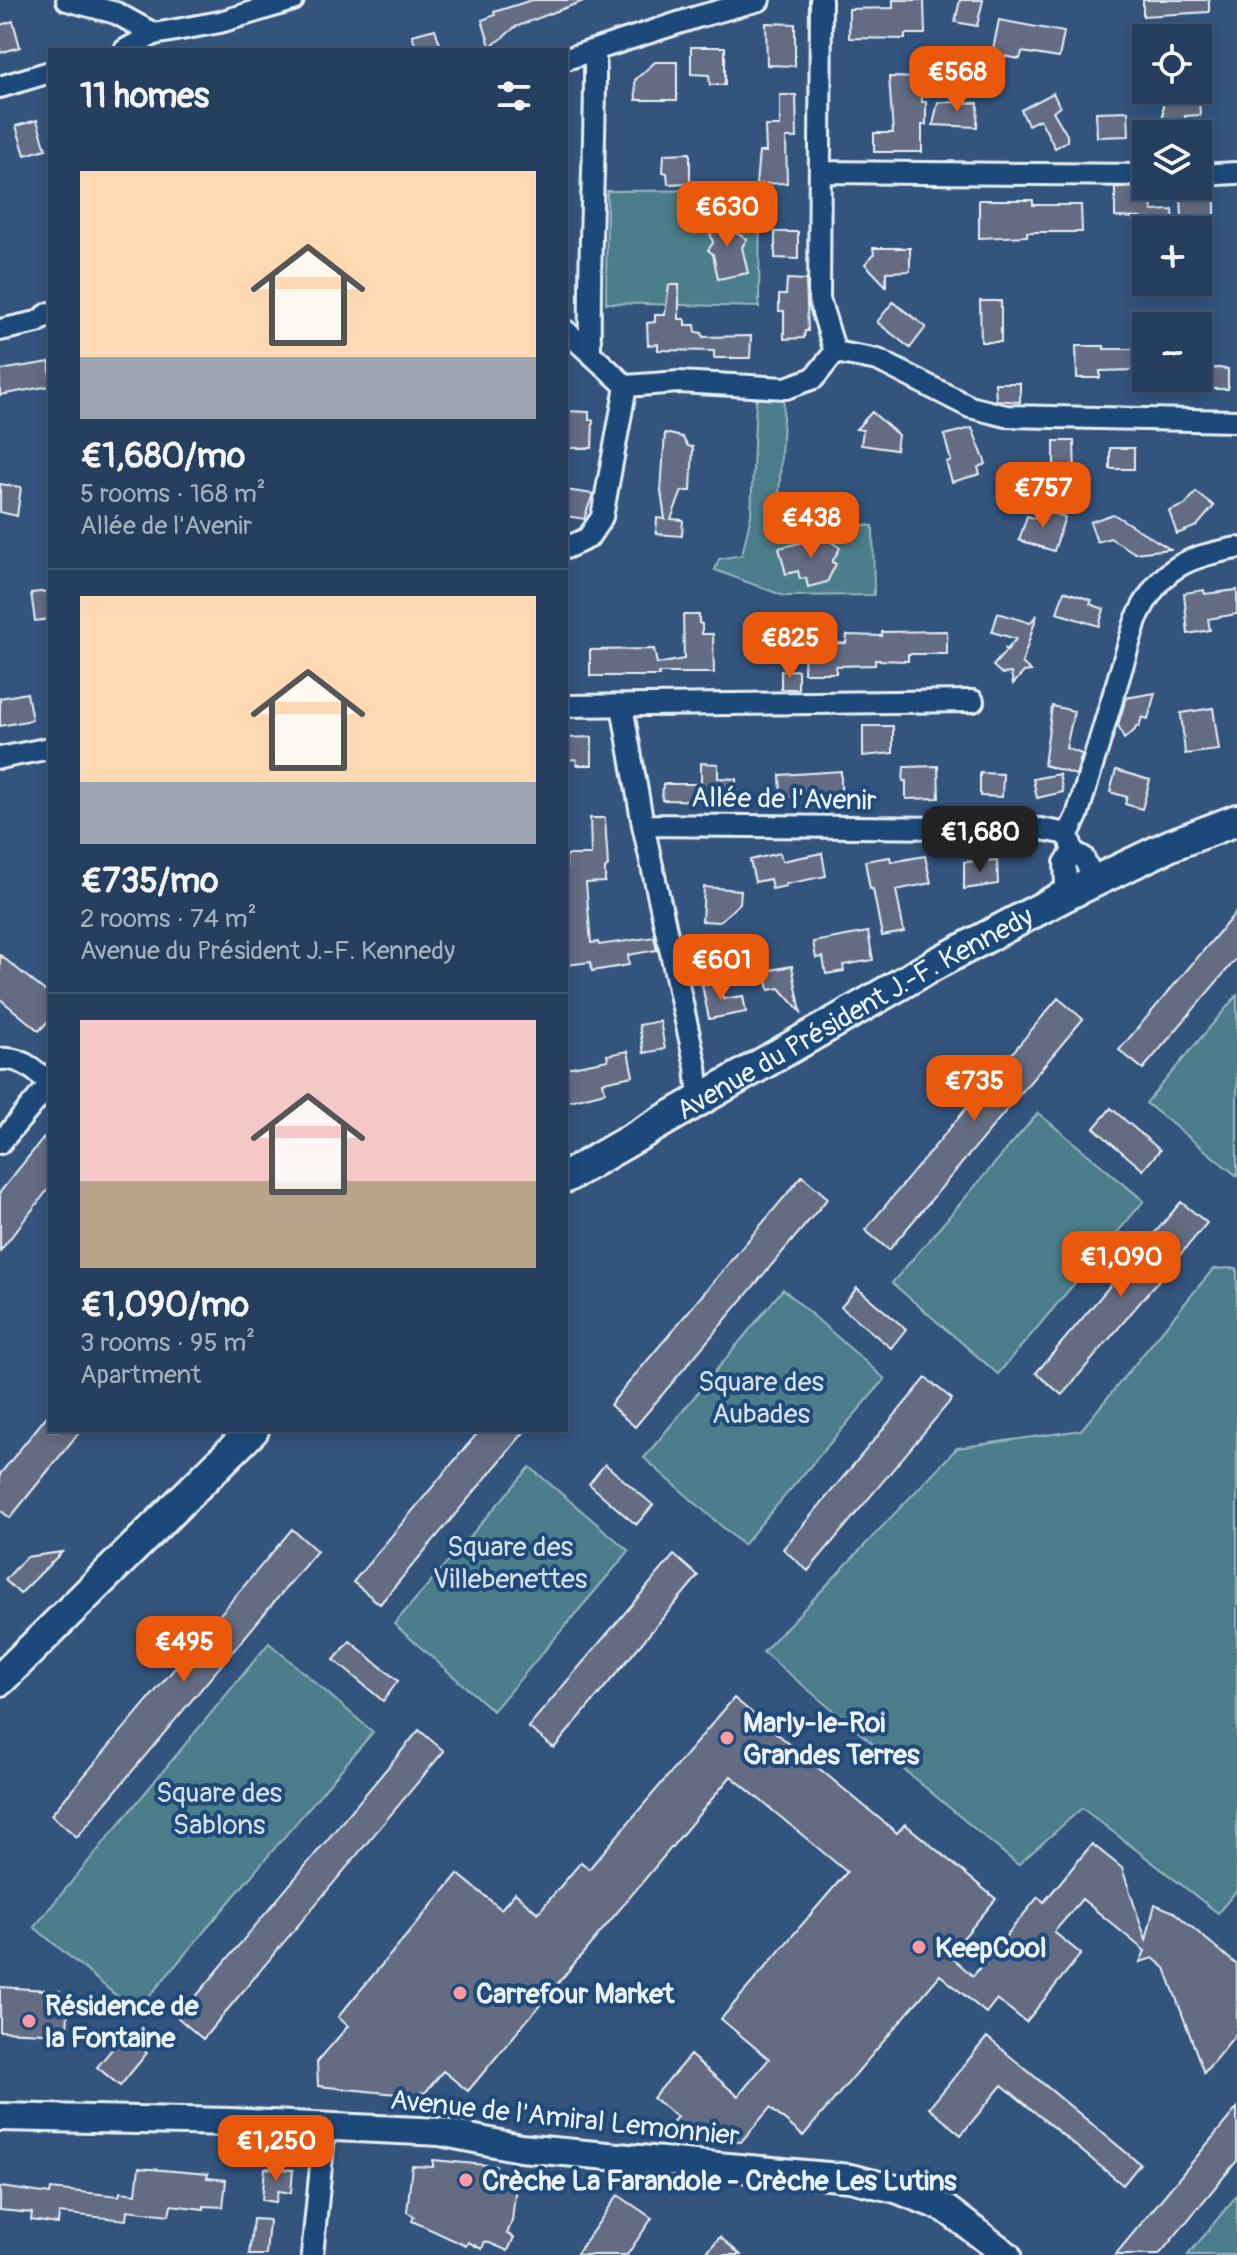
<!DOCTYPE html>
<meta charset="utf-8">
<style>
body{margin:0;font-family:Pangolin,sans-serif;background:#2e4664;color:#f1f3f6;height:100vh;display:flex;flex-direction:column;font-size:30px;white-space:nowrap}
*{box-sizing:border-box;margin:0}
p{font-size:26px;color:#a4afbc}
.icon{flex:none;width:44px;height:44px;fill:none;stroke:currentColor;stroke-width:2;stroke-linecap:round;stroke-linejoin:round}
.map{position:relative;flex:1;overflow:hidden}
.panel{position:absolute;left:48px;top:48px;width:520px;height:1384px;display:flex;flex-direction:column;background:#263f5e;border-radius:0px;box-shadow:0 4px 12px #0003,0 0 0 2px #425873}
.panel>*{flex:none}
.controls{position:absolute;left:1132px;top:24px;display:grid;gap:16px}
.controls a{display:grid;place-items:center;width:80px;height:80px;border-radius:0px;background:#263f5e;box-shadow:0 4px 12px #0003,0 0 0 2px #425873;font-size:40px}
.price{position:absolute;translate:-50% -68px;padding:0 18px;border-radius:16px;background:#ea580c;color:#fff;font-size:26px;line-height:52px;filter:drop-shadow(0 2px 4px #0008)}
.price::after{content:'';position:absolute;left:50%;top:48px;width:24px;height:18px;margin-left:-12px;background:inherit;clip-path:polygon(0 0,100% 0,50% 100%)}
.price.on{background:#222;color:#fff}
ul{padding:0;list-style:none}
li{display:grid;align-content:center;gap:16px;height:424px;padding:0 32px}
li+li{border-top:2px solid #425873}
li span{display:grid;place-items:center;height:248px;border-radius:0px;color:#555}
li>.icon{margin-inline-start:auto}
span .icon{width:144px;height:144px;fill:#fffc;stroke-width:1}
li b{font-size:34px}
h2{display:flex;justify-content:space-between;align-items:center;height:96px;padding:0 32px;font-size:34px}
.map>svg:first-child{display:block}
.green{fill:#4c7e8a;stroke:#9ab8c1;stroke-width:2}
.building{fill:#636c83;stroke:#e8f1f8;stroke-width:2}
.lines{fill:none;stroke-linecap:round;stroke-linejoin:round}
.minor-casing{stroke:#e8f1f8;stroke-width:26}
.tertiary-casing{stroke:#e8f1f8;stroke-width:32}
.secondary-casing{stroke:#e8f1f8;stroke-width:36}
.minor{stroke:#1f4a7a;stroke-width:20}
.tertiary{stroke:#1f4a7a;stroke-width:26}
.secondary{stroke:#1f4a7a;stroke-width:30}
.poi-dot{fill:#ff9aa2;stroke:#1f4a7a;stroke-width:3}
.labels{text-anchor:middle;stroke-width:8;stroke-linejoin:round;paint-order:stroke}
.street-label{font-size:28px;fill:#e8f1f8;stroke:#1f4a7a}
.park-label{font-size:28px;fill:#d1e0e8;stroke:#1f4a7a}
.poi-label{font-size:28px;font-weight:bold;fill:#e8f1f8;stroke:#1f4a7a;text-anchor:start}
</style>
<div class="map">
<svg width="1237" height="2255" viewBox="0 0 1237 2255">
<rect width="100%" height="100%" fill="#33547d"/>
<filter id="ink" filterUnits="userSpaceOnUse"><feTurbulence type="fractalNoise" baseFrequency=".0125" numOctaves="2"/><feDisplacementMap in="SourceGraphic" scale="16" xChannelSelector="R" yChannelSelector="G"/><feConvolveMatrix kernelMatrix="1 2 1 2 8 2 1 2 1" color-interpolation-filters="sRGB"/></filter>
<g filter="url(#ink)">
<path class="green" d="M760 190 759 307 606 303 607 191Z
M784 398 778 517 873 526 874 595 784 596 715 570 719 559 742 555 751 515 756 399Z
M1237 995V1176L1146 1103Z
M1038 1113 1144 1201 998 1374 892 1283Z
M1237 1268V1890L1218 1913 1082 1808 1018 1865 763 1652 957 1448 1081 1430 1213 1269Z
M783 1289 885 1379 743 1545 644 1458Z
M530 1467 629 1551 493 1711 394 1624Z
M269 1643 373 1732 136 2012 34 1927Z
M1237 2195V2255H1188Z"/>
<path class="building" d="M532 0H586L515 27 500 40 490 46 482 20 495 15 494 12Z
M893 0H924L925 34H905V39L849 38V9L893 8Z
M960 0H983L977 26 955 22Z
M1143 0H1209V12L1143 16Z
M999 20 1064 32 1059 58 1022 52 1020 59 992 54Z
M13 21 20 47 0 53V25Z
M766 23 795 24V66L767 65Z
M435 29 442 50H417L412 35Z
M691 47H725V85H710L709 75 691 74Z
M655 62H677V100H636L635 80Z
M889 77 922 78V102H926V125H922V152H874V133H893Z
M1053 93 1060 107 1053 111 1067 135V141L1055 148 1040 119 1028 125 1021 110Z
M780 95H796L797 138H786L787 183 756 184 759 152H766L765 126H780Z
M1199 98 1200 115 1185 116 1186 134H1163V99Z
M938 102 978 103 977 127 933 125Z
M1128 111 1129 136 1097 137 1096 112Z
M37 120 46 149 25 155 16 126Z
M690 153V183L668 184 667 173 663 172 664 154Z
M1150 187 1152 211 1173 210 1174 230H1142L1141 218 1115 217V188Z
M1215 197V216L1182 217 1181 198Z
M979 200H1033V205H1081L1082 232H1027V236L979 238Z
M724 216 729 229 747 239 742 247 748 273 718 279 713 254 708 250 713 243 707 219Z
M775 232H798V259L775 258Z
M873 248H910V271L886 272V286L865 264 874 254Z
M787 279 806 280 808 331H805L804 338 784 339V311H779V295H786Z
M669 285H679V319H685V325H695L696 332 702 333 703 337 751 336 750 358H714V351L658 350V344L648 345 647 323 655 322V315H665Z
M980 301H1001V342H981Z
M893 302 926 327 910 348 877 322Z
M1076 346H1104V349H1135V370L1100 371V378H1077Z
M50 362V386L0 395V370Z
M1218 368 1228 369V389H1198V370Z
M995 383H1020V402L996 400Z
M566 411 589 412V420H593L592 448H566Z
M872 412 898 435 896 450 861 445 863 430 856 429Z
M972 428 986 464 978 467 980 474 952 482 946 462 951 461 944 435Z
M665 433 682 437 688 446 693 447 691 491H682L671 519 683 520 682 536 656 534 657 518 665 519 661 491Z
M1074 441 1075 475H1054V441Z
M1110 448H1134V469H1110Z
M0 484 21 487 17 516 0 512Z
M566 490 593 494 584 519 566 516Z
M1196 492 1214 506 1197 526 1177 534 1169 511 1185 505Z
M1043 509 1065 517 1054 551 1019 540 1027 516 1040 520Z
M1113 514 1170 549 1135 553 1110 538 1097 542 1090 522Z
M817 532 840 548 832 562 836 564 827 582 808 587 806 578 800 579 798 571 786 574 779 548 812 540Z
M1204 590 1205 594 1237 590V614L1208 619 1210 630 1188 634 1184 593Z
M50 591V619L35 621 31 593Z
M1064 591 1092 600 1090 604 1104 609 1099 626 1057 613Z
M998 613 1030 623 1037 615 1022 663 1031 671 1024 672 1013 684 1011 673 1002 674 993 666 1006 651 1005 648 1007 650 1016 639 992 632Z
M683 615H699V623L702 624V634H713L714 673H658L659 676H590V650L654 649 657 664 684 659Z
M947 631V654H908V661L875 660V665L836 666V673H804L805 644 846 643 847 635 882 636V632Z
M798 670V689H781V671Z
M27 693 32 720 0 726V698Z
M1155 693 1148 719 1142 717 1139 727 1136 726 1135 730 1124 739 1118 725 1126 698Z
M1052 706 1074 711 1066 748 1082 754 1076 775 1044 765Z
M1213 708 1219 750 1185 754 1181 713Z
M863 726H893V753L863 756Z
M592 737V765H577L576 759 566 760V738Z
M701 763 718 764V778L736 779V801L662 800 663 784H701Z
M938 766 939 798 906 799V781H903L904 767Z
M1116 770 1150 780 1142 809 1125 804 1127 797 1110 792Z
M841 771V796L781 797 780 775Z
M980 773 1003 774 1002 797 980 796Z
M1059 774 1063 792 1037 798 1033 779Z
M590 818H605L608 866 605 869V882L586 883 591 943 598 942 599 945 654 937 657 950 628 955 629 965 592 971 590 962 566 965V855H591Z
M780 853 782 861 822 853 826 876 786 884V886L772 889 770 879 755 882 750 860Z
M925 856 931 883 896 890 904 932 882 936 873 889H870L865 861 890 857 891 862Z
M997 860 998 884 964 889V862Z
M704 887 741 890 740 903 719 922 702 921Z
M1237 911V958L1143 1069 1119 1050Z
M868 932 873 960 843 965 844 971 826 974 823 957 816 958 813 942Z
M0 955 50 995V1019L39 1031 0 999Z
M792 966 801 1012 780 988 769 990 765 971Z
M720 982 723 999 743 996 746 1012 709 1019 702 985Z
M1058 998 1083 1019 889 1250 865 1230Z
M660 1021 665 1049 644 1053 639 1025Z
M628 1051 633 1076 603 1082 605 1092 566 1102V1068L608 1060 607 1055Z
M1111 1108 1160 1150 1143 1170 1094 1128Z
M50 1130V1187L0 1251V1192Z
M802 1176 828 1198 635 1427 610 1405Z
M1181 1202 1207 1223 1062 1395 1036 1373Z
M857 1288 906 1329 891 1348 841 1307Z
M926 1378 952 1399 808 1571 783 1549Z
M50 1412V1430H81L10 1518 0 1510V1474Z
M480 1430H526L380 1604 353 1582Z
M605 1464 653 1505 636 1525 589 1484Z
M292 1529 317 1551 77 1837 51 1815Z
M62 1552 20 1594 5 1580 26 1557Z
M674 1555 698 1576 554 1748 528 1727Z
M350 1641 398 1681 383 1701 334 1660Z
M734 1698 897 1833 905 1824 996 1899 949 1955 973 1976 1038 1897 1044 1902 1092 1844 1122 1868 1146 1940 1155 1904 1174 1912 1237 1965V2033L1204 2073 1165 1968 1153 1958 1140 1962 1145 1951 1082 1899 1054 1932 1081 1954 1026 2022 997 1999 986 2013 940 1975 803 2136 770 2108 741 2142 662 2134 677 2117 653 2098 690 2055 738 2096 769 2059 721 2019 847 1872 731 1776 468 2091 443 2071 425 2093 420 2092 416 2096 318 2086 317 2062 348 2026 338 2017 458 1874 501 1909 515 1893 538 1913 581 1862 589 1869Z
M419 1730 444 1751 203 2039 178 2018Z
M0 1987 60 1991 59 2010H68L67 2034 0 2031Z
M124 2035 147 2053 120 2086 97 2067Z
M987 2037 1140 2164 1123 2185 1002 2085 961 2135 929 2108Z
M1237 2108V2161L1159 2255H1115Z
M433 2160 496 2166 495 2173 517 2175 512 2221 507 2234 514 2237 508 2251 485 2241 482 2249 468 2242 466 2246 412 2221 414 2216 407 2212 412 2166 433 2167Z
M139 2168 208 2174 207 2178 226 2180 223 2207 204 2206V2209L171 2205 169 2215 127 2210 126 2220 59 2213 58 2224 31 2220 32 2213 0 2210V2187L50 2194 51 2189 119 2196 120 2192 136 2194Z
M265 2168 293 2170 291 2193 278 2191 276 2202 262 2200Z
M618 2195 652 2218 627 2255H576Z
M253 2219 269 2220 266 2255H249Z
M720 2237 741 2255H704Z"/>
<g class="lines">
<defs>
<path id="minor" d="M67 0 116 13 154 34
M821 0 819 299 835 352
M125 50 154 34 220 22 293 0
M566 59 697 17 759 0
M0 87 50 72
M822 172 1146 175
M1198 175 1237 173
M0 330 37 322 50 313
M566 331 626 386
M590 350C588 250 596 151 595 51
M626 386 679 382 786 388 814 378 835 352 878 360 970 407 1006 416 1237 421
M566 548 588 538 602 517 626 386
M566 706 973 701
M622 706 643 825 696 1067 699 1099
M0 758 50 748
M643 825 1041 829 1068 834
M1073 852 1068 834 1077 816 1136 620C1160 568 1183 558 1237 548
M1070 893 1066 885 1065 863 1073 852 1083 857 1095 882
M0 1059C22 1057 34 1070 50 1083
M0 1143 50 1084
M312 2255 325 2127"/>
<path id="tertiary" d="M0 2117 230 2122 440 2132 520 2148 850 2178 896 2189 946 2209 1007 2255"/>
<g id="secondary">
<path id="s1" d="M566 1177 937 963 1070 893 1171 845 1237 820"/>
<path d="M0 1680 253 1430"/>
</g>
</defs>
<use href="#minor" class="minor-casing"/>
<use href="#tertiary" class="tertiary-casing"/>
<use href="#secondary" class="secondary-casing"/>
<use href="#minor" class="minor"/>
<use href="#tertiary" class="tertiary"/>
<use href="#secondary" class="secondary"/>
</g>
</g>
<g class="poi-dot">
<circle cx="727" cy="1738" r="8"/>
<circle cx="919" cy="1947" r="8"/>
<circle cx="460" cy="1993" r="8"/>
<circle cx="29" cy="2021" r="8"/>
<circle cx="466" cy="2180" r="8"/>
</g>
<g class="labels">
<g class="street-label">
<text transform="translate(784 798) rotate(1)" y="10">Allée de l'Avenir</text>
<text dy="10" stroke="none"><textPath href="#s1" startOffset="332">Avenue du Président J.-F. Kennedy</textPath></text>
<text transform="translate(565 2117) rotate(6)" y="10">Avenue de l'Amiral Lemonnier</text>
</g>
<g class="park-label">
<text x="761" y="1391">Square des<tspan x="761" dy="32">Aubades</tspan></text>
<text x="510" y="1556">Square des<tspan x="510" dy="32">Villebenettes</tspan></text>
<text x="219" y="1802">Square des<tspan x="219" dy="32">Sablons</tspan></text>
</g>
<g class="poi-label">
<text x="743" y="1732">Marly-le-Roi<tspan x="743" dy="32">Grandes Terres</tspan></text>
<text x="935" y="1957">KeepCool</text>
<text x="476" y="2003">Carrefour Market</text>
<text x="45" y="2015">Résidence de<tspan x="45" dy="32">la Fontaine</tspan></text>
<text x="482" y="2190">Crèche La Farandole - Crèche Les Lutins</text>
</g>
</g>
</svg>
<div class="controls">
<a><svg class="icon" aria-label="locate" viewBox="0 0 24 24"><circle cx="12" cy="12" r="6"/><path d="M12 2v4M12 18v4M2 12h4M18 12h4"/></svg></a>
<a><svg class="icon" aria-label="layers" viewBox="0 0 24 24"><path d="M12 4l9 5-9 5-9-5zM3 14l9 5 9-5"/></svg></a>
<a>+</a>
<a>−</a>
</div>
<b class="price" style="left:957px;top:114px">€568</b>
<b class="price" style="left:727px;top:249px">€630</b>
<b class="price" style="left:1043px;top:530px">€757</b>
<b class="price" style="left:811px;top:560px">€438</b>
<b class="price" style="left:790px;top:680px">€825</b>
<b class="price on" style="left:980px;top:874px">€1,680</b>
<b class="price" style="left:721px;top:1002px">€601</b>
<b class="price" style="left:974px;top:1123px">€735</b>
<b class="price" style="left:1121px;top:1299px">€1,090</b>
<b class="price" style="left:184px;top:1684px">€495</b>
<b class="price" style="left:276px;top:2183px">€1,250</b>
<section class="panel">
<h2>11 homes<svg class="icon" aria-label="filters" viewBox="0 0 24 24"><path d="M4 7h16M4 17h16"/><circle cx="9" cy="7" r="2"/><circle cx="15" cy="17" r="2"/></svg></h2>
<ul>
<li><span style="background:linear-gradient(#ffd9b3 75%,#9aa5b1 0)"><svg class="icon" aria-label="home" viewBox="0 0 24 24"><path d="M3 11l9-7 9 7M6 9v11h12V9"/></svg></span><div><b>€1,680/mo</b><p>5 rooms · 168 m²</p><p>Allée de l'Avenir</p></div></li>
<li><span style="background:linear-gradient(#ffd9b3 75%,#9aa5b1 0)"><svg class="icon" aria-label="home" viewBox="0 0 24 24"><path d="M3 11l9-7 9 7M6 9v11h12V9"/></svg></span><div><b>€735/mo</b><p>2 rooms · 74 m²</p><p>Avenue du Président J.-F. Kennedy</p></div></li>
<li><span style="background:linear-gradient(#f6c9c9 65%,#b9a48a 0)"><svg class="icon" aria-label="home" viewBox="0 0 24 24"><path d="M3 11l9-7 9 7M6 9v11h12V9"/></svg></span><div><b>€1,090/mo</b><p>3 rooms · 95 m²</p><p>Apartment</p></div></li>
</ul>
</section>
</div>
